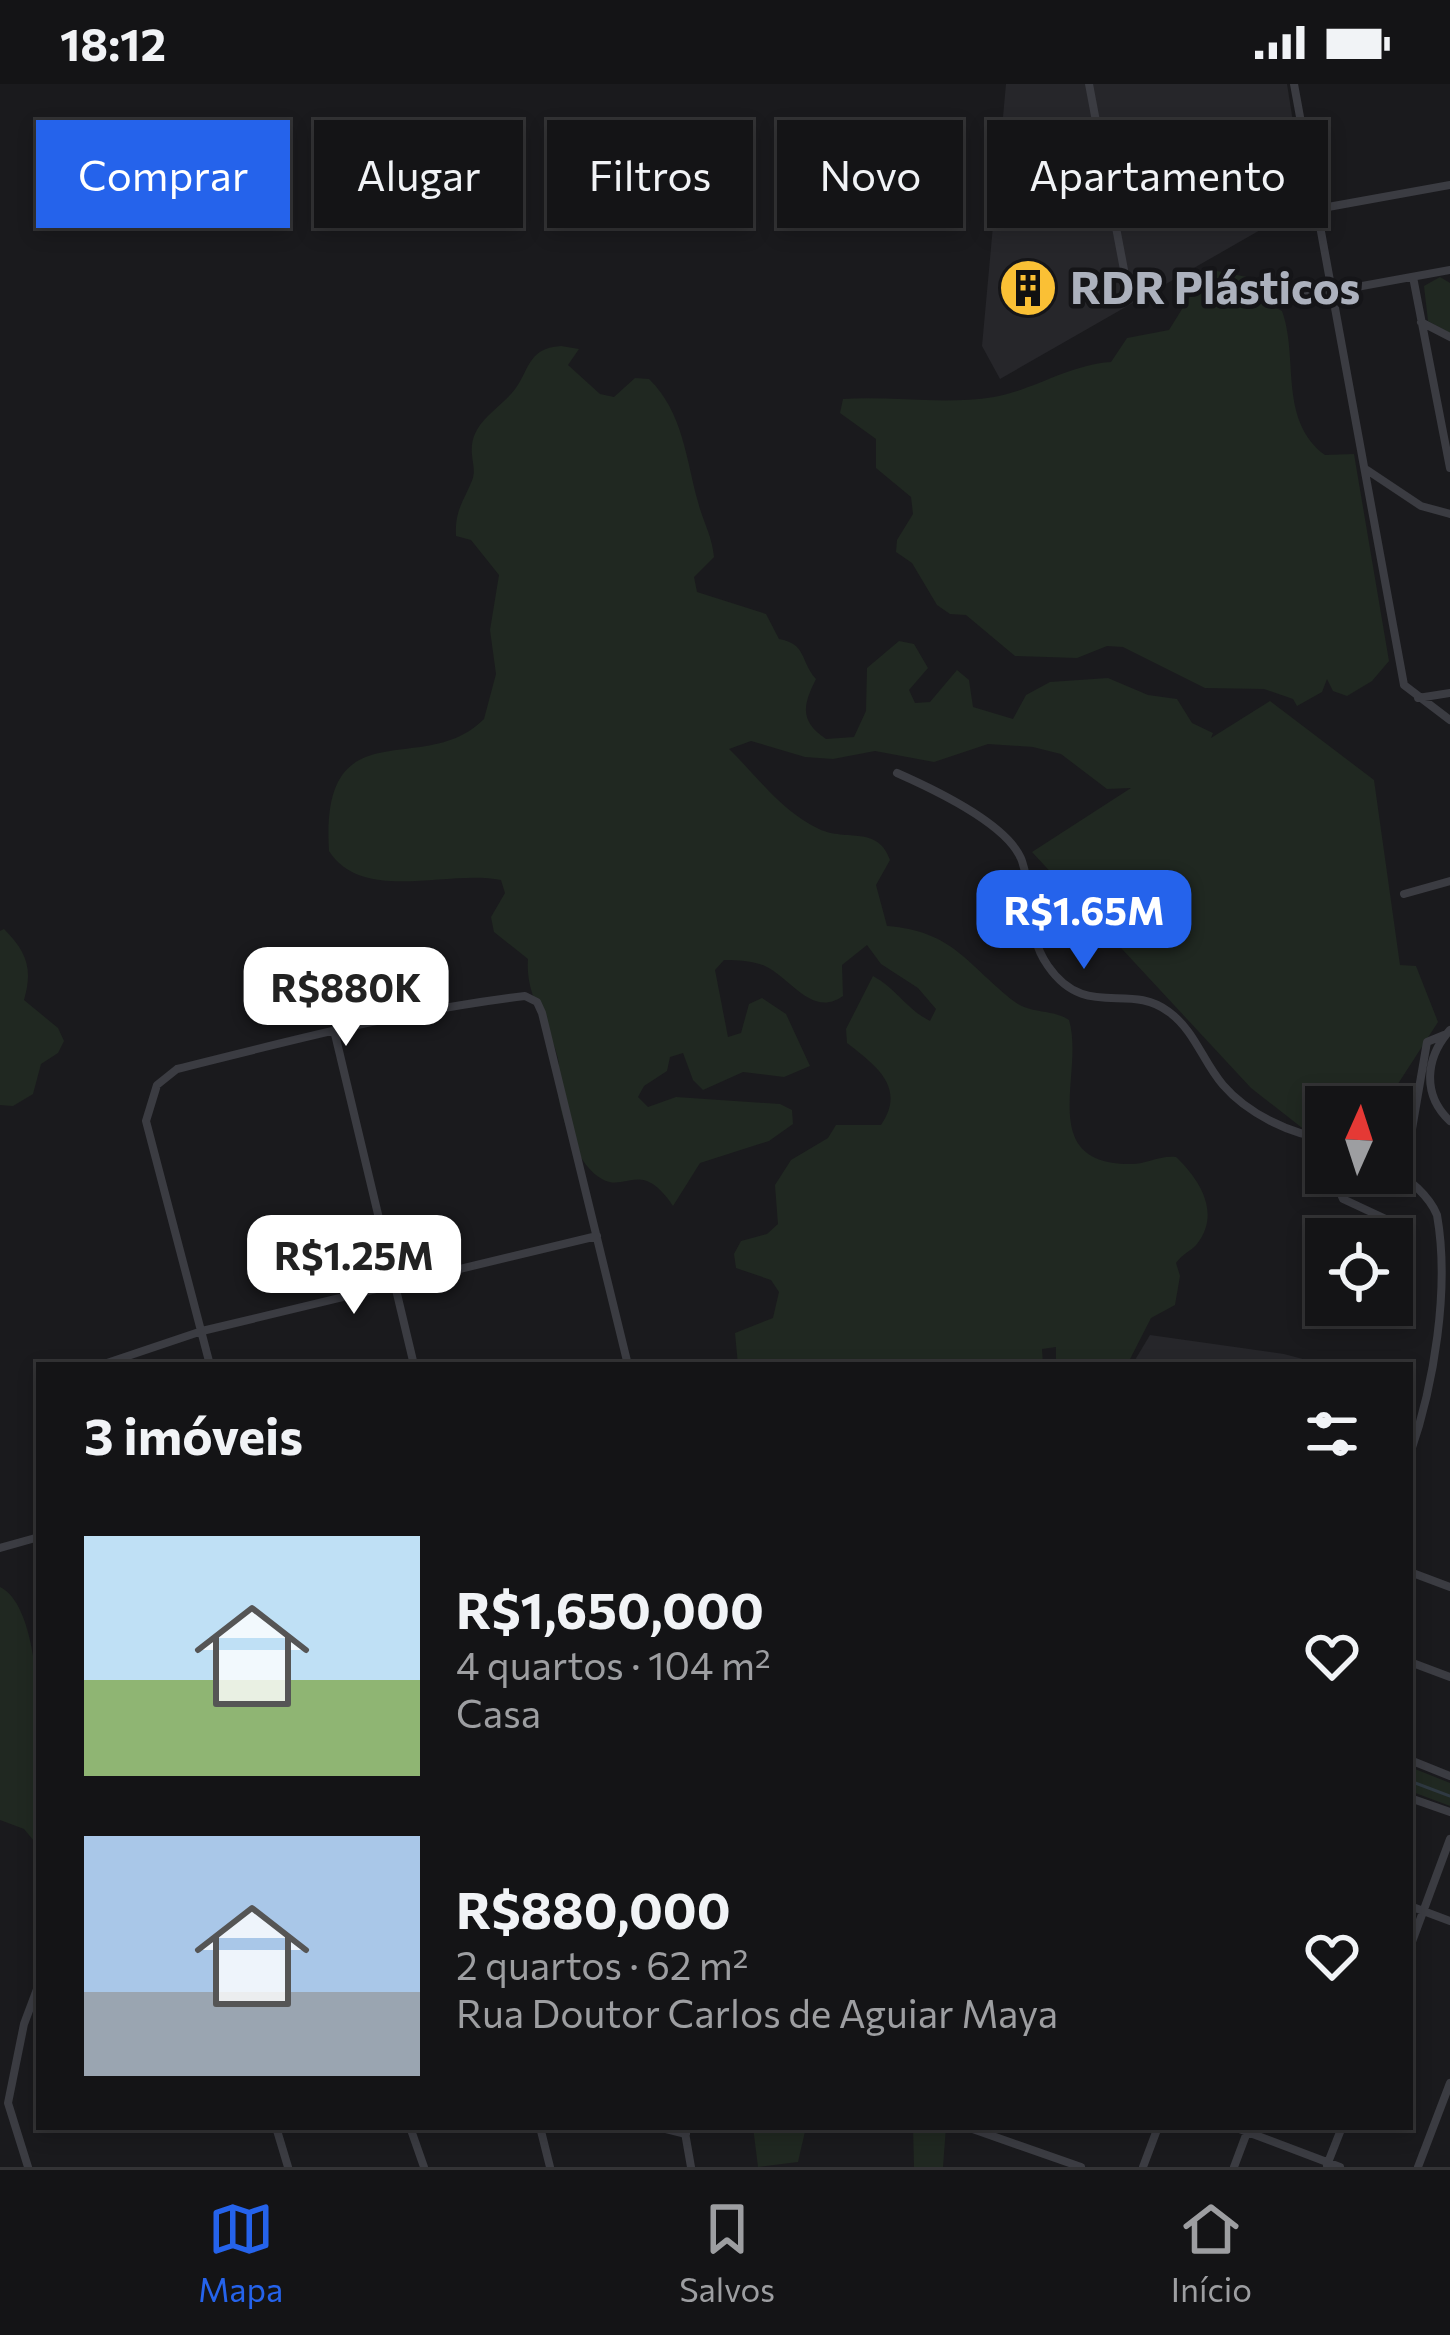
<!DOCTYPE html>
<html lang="pt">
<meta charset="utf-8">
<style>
body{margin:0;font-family:Commissioner,sans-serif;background:#212123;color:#f1f3f6;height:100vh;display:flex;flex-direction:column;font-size:45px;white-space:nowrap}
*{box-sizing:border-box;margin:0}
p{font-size:39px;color:#9d9ea1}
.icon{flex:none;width:66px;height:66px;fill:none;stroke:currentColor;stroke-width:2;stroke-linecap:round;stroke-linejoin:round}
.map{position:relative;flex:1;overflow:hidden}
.drawer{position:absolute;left:36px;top:1278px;width:1377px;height:768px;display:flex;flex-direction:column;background:#141416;border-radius:0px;box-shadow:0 6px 18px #0003,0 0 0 3px #333335}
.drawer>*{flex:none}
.banner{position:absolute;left:36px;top:36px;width:1380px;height:108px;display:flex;gap:24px}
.needle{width:78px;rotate:3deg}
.buttons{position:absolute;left:1305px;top:1002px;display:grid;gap:24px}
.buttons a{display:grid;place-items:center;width:108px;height:108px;border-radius:0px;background:#141416;box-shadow:0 6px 18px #0003,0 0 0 3px #333335;font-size:60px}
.price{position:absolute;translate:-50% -102px;padding:0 27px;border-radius:24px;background:#fff;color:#222;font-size:39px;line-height:78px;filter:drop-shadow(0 3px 6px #0008)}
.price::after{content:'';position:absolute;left:50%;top:72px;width:36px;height:27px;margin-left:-18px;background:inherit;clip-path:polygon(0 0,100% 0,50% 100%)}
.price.active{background:#2563eb;color:#fff}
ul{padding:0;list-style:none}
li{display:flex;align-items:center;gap:36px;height:300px;padding:0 48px}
li span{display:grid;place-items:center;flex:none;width:336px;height:240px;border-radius:0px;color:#555}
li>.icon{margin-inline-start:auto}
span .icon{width:144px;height:144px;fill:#fffc;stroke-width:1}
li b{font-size:51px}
h2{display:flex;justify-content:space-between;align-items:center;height:144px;padding:0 48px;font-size:51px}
.chip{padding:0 42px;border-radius:0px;background:#141416;box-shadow:0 6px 18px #0003,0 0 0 3px #333335;font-size:42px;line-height:108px}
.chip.active{background:#2563eb;color:#fff}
.status{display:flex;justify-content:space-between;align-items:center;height:84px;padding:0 60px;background:#141416;direction:ltr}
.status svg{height:33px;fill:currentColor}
.menu{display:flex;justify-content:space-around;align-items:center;height:168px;border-top:3px solid #333335;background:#141416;font-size:33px;color:#9d9ea1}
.menu a{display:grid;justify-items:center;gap:6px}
.menu .active{color:#2563eb}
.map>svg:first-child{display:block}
.built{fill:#26262a}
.green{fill:#202821}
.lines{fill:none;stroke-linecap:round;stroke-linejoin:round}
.stream{stroke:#2f3942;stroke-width:3}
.street{stroke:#3b3c42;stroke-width:8}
.labels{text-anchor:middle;stroke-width:9;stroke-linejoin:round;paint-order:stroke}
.poi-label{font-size:45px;font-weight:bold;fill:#acb1bd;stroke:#151518;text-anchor:start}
</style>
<div class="status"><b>18:12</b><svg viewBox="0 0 49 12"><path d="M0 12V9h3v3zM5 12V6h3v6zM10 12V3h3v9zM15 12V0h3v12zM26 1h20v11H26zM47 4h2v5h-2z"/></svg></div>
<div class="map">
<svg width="1450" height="2083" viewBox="0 0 1450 2083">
<rect width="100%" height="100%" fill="#1a1a1d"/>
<path class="built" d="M1006 0H1287L1302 95 1286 105 1276 137 1000 295 982 262Z
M1150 1251 1284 1270 1325 1281H1132Z"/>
<path class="green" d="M1207 185 1252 194 1268 220 1282 227C1299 274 1278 336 1325 371L1354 370 1389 577 1372 597 1347 612 1333 607 1327 595 1322 608 1297 622 1293 615 1264 605 1205 604 1123 563 1107 562 1077 574 1015 572 966 531 950 530 937 521 912 479 896 468 897 456 913 430 911 413 876 384V355L840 329 843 315C893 312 944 321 994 313 1034 306 1068 281 1111 278L1127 254 1169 246Z
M1440 193 1450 199V249L1428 237 1424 202Z
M561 262 579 265 568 281 600 310 614 313 635 294 649 295C683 328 686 375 698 418 703 438 712 451 714 473L694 493 697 508 766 530 779 555C807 560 800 577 816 595 803 621 799 637 826 655L854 653 866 627 867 584 899 557 914 560 928 584 909 606 915 619 930 618 957 586 969 596 973 623 1013 635 1026 611 1050 598 1108 594 1148 611 1177 615 1192 639 1213 649 1211 654 1270 617 1374 696 1400 881 1416 882 1438 938 1383 1023H1326V1043L1306 1047 1251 1004 1032 768 1131 704 1107 705 1061 670 1033 663 988 660 934 678 875 667 833 675 805 673 751 657 729 665C757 692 782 728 819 745 847 758 878 741 890 776L876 801 887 842C954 847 968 882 1015 918 1031 930 1053 925 1069 936 1085 989 1035 1079 1129 1080 1145 1081 1159 1071 1176 1073 1198 1094 1222 1128 1197 1160 1191 1167 1182 1170 1176 1179L1180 1192 1175 1221 1151 1234 1127 1281H1056V1263L1042 1265 1043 1281H738L735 1249 773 1234 779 1208 771 1196 736 1184 734 1170 741 1157 767 1150 778 1140 775 1101 791 1076 828 1054 836 1041H881C907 1003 875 981 847 959L846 945 873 892C896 904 906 925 930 937L936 925 918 904 881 880 867 861 842 881 843 912C812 934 791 894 765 882 753 877 738 876 724 876L715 886 728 953 741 949 749 920 762 914 786 930 810 982 784 993 743 988 703 1006 693 996 683 969 670 973 667 987 644 1002 638 1013 648 1023 676 1013 780 1020 792 1026 793 1040 769 1057 700 1079 673 1122C641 1074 626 1109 602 1095 579 1083 560 1035 558 1008 557 996 561 983 557 971 548 937 525 913 528 875L494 848 491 833 505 809 501 796C448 785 363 820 329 767 320 620 424 696 484 635L496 590 490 546 499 491 471 456 456 452C455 427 462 420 471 399 476 388 473 382 472 371 469 341 494 329 511 310 530 290 525 264 561 262Z
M4 845C27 868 33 885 24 916L58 944 64 957 58 969 41 980 33 1010 13 1022 0 1021V847Z
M0 1503C51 1528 39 1709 39 1763L24 1745 0 1736Z
M1410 1683 1450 1699V1722L1410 1707Z
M753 2043H806L798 2078 758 2083Z
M913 2043H946L943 2083H914Z"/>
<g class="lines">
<path class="stream" d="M1410 1697 1450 1712"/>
<path class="street" d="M1089 0 1128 207
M1294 0 1404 601 1450 636
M1317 125 1450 101
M1413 193 1450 384
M1291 215 1450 186
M1421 238 1450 253
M1367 386 1421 422 1450 430
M1418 614 1450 609
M897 689C931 704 1009 740 1022 777 1034 812 1025 850 1048 882 1086 937 1129 897 1169 928 1195 947 1203 978 1223 1001 1247 1029 1291 1051 1326 1054
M1404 810 1450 797
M334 946 414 1281
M1450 946C1425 974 1422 1011 1450 1037
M1392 1063 1412 1045 1427 958 1444 951
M1392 1084C1409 1096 1429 1111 1437 1131 1450 1204 1434 1301 1410 1370
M1332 1089 1343 1115 1388 1136
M101 1281 202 1247 597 1152
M210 1281 146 1037 157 1001 177 985C293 956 406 926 525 912L537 918 542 929 628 1281
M0 1464 39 1453
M1410 1488 1450 1503
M1410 1578 1450 1593
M1410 1676 1450 1692
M1410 1714 1450 1728
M1410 1822 1450 1837
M1410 1863 1450 1755
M276 2043 288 2083
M410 2043 424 2083
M540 2043 550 2083
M658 2043 686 2050
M684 2043 691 2083
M967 2043 1081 2083
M1234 2043 1340 2083
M1327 2081 1342 2043
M28 2083 8 2019 24 1940 39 1900
M1143 2083 1158 2043
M1234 2083 1249 2043
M1418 2083 1450 1999"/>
</g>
<defs>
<symbol id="building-disc" viewBox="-11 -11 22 22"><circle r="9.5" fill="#fac035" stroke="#151518"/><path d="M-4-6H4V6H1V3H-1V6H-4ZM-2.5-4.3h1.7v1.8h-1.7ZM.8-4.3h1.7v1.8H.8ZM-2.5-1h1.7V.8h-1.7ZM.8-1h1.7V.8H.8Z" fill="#111"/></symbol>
</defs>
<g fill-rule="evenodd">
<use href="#building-disc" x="995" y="171" width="66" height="66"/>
</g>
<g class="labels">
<g class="poi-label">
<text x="1070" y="220">RDR Plásticos</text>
</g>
</g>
</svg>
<div class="buttons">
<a><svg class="needle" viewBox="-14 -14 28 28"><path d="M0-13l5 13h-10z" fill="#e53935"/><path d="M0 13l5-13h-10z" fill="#9d9ea1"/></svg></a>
<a><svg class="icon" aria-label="locate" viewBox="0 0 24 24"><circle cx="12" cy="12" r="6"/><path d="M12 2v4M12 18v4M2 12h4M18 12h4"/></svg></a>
</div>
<b class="price active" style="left:1084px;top:888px">R$1.65M</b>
<b class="price" style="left:346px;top:965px">R$880K</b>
<b class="price" style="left:354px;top:1233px">R$1.25M</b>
<div class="banner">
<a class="chip active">Comprar</a>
<a class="chip">Alugar</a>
<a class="chip">Filtros</a>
<a class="chip">Novo</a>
<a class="chip">Apartamento</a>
</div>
<section class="drawer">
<h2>3 imóveis<svg class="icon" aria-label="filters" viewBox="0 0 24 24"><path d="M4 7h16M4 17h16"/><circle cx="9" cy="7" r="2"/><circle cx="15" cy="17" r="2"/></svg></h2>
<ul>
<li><span style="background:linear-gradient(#bfe0f5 60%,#8fb573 0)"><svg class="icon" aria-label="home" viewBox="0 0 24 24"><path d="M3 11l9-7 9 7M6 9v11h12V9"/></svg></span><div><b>R$1,650,000</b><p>4 quartos · 104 m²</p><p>Casa</p></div><svg class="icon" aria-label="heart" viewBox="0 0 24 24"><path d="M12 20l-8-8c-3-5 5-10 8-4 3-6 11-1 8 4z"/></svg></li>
<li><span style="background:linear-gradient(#a9c7e8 65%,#9aa5b1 0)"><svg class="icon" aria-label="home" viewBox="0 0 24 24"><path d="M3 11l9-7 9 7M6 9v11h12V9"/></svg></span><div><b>R$880,000</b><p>2 quartos · 62 m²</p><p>Rua Doutor Carlos de Aguiar Maya</p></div><svg class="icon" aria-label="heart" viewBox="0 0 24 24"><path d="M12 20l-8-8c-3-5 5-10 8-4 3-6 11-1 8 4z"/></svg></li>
</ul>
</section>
</div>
<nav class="menu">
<a class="active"><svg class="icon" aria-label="map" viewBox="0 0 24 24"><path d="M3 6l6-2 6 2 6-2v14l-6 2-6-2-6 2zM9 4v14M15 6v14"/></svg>Mapa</a>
<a><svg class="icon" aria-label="saved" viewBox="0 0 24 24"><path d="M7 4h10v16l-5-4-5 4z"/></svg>Salvos</a>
<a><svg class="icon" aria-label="home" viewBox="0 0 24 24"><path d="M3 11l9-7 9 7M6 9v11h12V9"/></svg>Início</a>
</nav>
